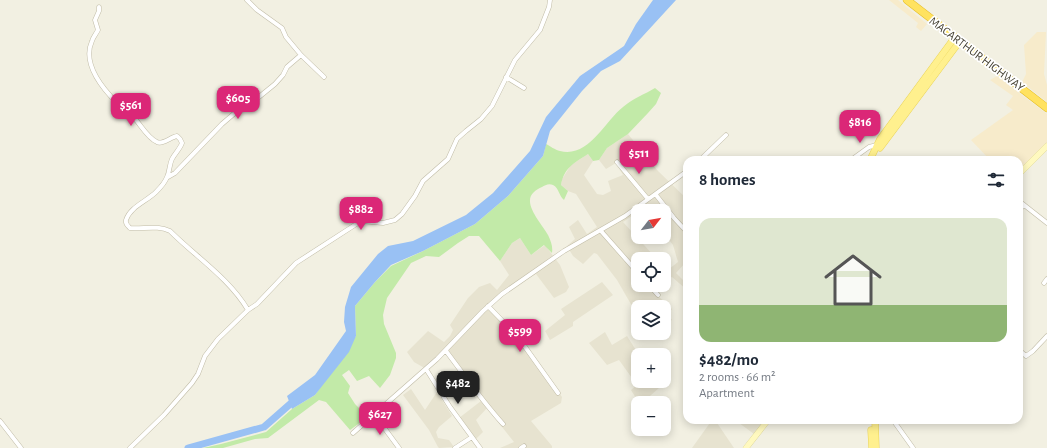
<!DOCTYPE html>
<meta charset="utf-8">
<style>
body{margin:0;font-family:"Alegreya Sans",sans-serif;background:#f2f2f3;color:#1f2937;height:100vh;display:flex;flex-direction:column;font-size:15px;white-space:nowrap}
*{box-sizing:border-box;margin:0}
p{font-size:13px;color:#747a83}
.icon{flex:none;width:22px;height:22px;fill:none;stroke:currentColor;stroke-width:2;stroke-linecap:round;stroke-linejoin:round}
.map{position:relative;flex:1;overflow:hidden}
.details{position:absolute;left:683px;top:156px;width:340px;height:268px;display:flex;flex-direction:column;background:#fff;border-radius:12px;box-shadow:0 2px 10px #0003}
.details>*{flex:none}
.needle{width:26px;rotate:59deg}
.buttons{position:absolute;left:631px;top:204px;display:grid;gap:8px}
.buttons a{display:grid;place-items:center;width:40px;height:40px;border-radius:8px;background:#fff;box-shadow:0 2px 10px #0003;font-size:20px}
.price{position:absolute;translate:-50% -34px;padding:0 9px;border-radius:8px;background:#db2777;color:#fff;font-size:13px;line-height:26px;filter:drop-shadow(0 1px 2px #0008)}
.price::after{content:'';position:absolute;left:50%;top:24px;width:12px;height:9px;margin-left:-6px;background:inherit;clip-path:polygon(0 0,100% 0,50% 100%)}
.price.on{background:#222;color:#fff}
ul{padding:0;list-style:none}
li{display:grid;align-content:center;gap:8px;height:212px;padding:0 16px}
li+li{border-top:1px solid #e0e1e3}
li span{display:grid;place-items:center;height:124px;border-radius:12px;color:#555}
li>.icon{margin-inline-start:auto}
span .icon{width:72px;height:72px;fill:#fffc;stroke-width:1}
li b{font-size:17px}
h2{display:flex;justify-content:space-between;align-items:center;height:48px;padding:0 16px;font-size:17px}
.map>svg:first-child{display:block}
.residential{fill:#e7e3d0}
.commercial{fill:#f7ebcb}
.green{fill:#c2eaa8}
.water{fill:#99c1f4}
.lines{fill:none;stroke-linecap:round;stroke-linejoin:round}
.river{stroke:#99c1f4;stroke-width:7}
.street-casing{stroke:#c1bca7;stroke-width:5}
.secondary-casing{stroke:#d5ce8e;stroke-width:6}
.primary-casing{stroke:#ead458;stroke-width:7}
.highway-casing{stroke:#e6bd28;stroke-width:8}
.street{stroke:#fff;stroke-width:4}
.secondary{stroke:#fff9bf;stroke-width:5.5}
.primary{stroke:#fff08e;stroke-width:6}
.highway{stroke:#ffe260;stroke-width:7}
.labels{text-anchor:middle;stroke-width:3.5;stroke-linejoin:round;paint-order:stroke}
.street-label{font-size:12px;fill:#444032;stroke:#fff}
</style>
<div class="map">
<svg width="1047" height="448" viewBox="0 0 1047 448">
<rect width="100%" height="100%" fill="#f2f0e2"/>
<path class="residential" d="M628 134 658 171 687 199V261L676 273 687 284V290L672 277 664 280V266L669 269 678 262 673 245 664 233V211H642L641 210 623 222 655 257 653 259H638V285H658L652 290 672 309 668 314 672 320 664 324V307H638V312L632 306 617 280 597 254 594 253 583 264 573 256 567 246 575 239 569 227 578 220 587 234 597 227 576 194 568 191 561 185 562 179 571 165 588 154 593 161 584 175 586 178 597 194 603 195 611 191 608 181 623 175 616 163 606 169 599 160 607 148Z
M520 238 531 255 545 245 560 265 569 287 566 292 554 298 536 274 511 289 490 307 521 339 562 397 561 403 531 421 552 446V448H500L514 442 487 408 476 420 483 432 475 440 459 418 481 401 470 384 463 377 451 388 446 381 458 370 447 355 445 354 428 370 414 362 407 352 428 331 444 342 450 336 453 330 450 325 468 298 479 287 490 283 497 290 509 275 500 261 512 243Z
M602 282 613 295 573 322V326L550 340 545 331 565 315 561 309Z
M605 332 612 345 627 336 639 355 638 381H655L659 388 642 403H639L631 390 637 385 619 360 607 365 589 343Z
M411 389 425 410 437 392 452 416 439 427 436 432 438 438 449 440 454 447 439 448 438 447 429 430 403 395Z
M712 420H715L734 448H692Z
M735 420H765L754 434Z"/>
<path class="commercial" d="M889 0H898L927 24 921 31 916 27 918 23Z
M1037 32H1046L1044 74 1047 85V102L1022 82 1026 74 1024 45Z
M997 76 1047 114V144L1019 173V160H990L971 140 1013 110 1006 105 1013 96 990 80Z"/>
<path class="green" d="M655 88 661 93 656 104 648 113 628 134 607 148 599 160 593 161 588 154C574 163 564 168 561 185L568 191 564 200C559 196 559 188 553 185 549 183 545 185 542 187 539 188 536 190 534 192 521 203 543 225 548 235 551 241 553 247 552 253L544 245 531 255 520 238 512 243 500 261 479 236H469L458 243 439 257 426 256 411 263 387 298 383 315 384 324 396 353V358L390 375 380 388 369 376 357 381 349 370 342 375 350 386 348 393 355 404 368 417 350 430 326 402 319 400 268 438 255 439 223 448H203L221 444 266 432 292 409 315 395 356 336 355 306 375 282 391 266 423 251 475 224 508 196 543 156 546 144C550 146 555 150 560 151 589 158 604 122 623 107 632 99 645 94 655 88Z"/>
<path class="water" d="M653 0H676L620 61 601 71 582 91 550 131 543 156 508 196 475 224 423 251 391 265 375 282 355 306 356 336 349 352 315 395 292 409 287 396 315 375 346 331 344 322 345 307 351 287 378 254 388 246 413 241 466 215 493 193 530 151 546 117 580 76 624 46 636 24Z"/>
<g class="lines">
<path class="river" d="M188 448 264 427 297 398"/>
<defs>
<path id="street" d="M247 0 257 10 282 28 286 37 301 55 324 77
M99 7V11L95 20 98 30C96 34 93 37 92 41 82 63 102 88 117 103 123 109 130 114 136 120 142 127 148 138 157 142 162 145 171 137 177 136L180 139 182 143C180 149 175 153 172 159 169 165 170 171 167 177 165 183 160 188 156 192 147 201 130 207 126 220 125 224 128 226 130 228 144 229 158 225 170 231 196 257 229 278 248 310
M506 77 524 88
M700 160 726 135
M851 160 869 147 877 145
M617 162 648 199
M168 177 175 173 222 124 236 112 259 97 275 84 283 75 287 67 301 55
M656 195 674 218 687 232
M1019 201 1047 223
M1019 210 1024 205
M601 231 638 273
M1044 283 1047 279
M649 285 658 295
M488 306 518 337 558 393
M1019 350 1026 356 1033 351 1047 336
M446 351C465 376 482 401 503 424
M426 369 450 407 480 448
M374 414 399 448
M893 420 913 448
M0 421 21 448
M353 433 437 359 483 311 502 294 564 251 625 216 687 171
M130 448 164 415 192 383 198 374 205 356 218 339 248 310 257 304 296 263 361 221 383 223 395 220 402 214 415 196 423 181 448 159 457 139 466 131 481 119 492 106 515 60 540 30 549 7 550 0
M455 448 472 437
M521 448 524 446"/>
<path id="secondary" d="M1019 174 1047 146
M746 448 768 420"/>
<path id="primary" d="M880 148 960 41
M870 160 880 139 955 37
M875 420 876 448
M871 430 872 448"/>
<path id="highway" d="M907 0 1047 108"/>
</defs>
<use href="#street" class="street-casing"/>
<use href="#secondary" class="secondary-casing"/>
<use href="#primary" class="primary-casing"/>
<use href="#highway" class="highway-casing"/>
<use href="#street" class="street"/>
<use href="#secondary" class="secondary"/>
<use href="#primary" class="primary"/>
<use href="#highway" class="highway"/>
</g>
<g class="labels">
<g class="street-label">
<text transform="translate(977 54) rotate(37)" y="4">MACARTHUR HIGHWAY</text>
</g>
</g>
</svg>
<div class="buttons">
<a><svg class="needle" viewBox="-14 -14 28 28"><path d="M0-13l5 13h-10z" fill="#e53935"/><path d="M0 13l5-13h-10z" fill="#747a83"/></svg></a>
<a><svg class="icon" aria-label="locate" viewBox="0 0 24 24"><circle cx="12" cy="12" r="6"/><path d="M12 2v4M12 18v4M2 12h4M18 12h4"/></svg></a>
<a><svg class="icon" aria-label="layers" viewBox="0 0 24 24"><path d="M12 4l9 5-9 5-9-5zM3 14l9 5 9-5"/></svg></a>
<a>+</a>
<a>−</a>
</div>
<b class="price" style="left:238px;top:120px">$605</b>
<b class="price" style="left:131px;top:127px">$561</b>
<b class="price" style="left:860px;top:144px">$816</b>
<b class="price" style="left:639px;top:175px">$511</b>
<b class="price" style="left:361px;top:231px">$882</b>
<b class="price" style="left:520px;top:353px">$599</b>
<b class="price on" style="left:458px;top:405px">$482</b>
<b class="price" style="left:380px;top:436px">$627</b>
<section class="details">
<h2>8 homes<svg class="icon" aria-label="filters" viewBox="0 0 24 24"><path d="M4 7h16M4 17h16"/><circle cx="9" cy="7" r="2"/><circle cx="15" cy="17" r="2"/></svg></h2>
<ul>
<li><span style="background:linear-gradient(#dfe7d0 70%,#8fb573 0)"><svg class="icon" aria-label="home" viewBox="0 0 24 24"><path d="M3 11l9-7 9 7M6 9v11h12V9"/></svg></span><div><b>$482/mo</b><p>2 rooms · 66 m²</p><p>Apartment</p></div></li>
</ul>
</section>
</div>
